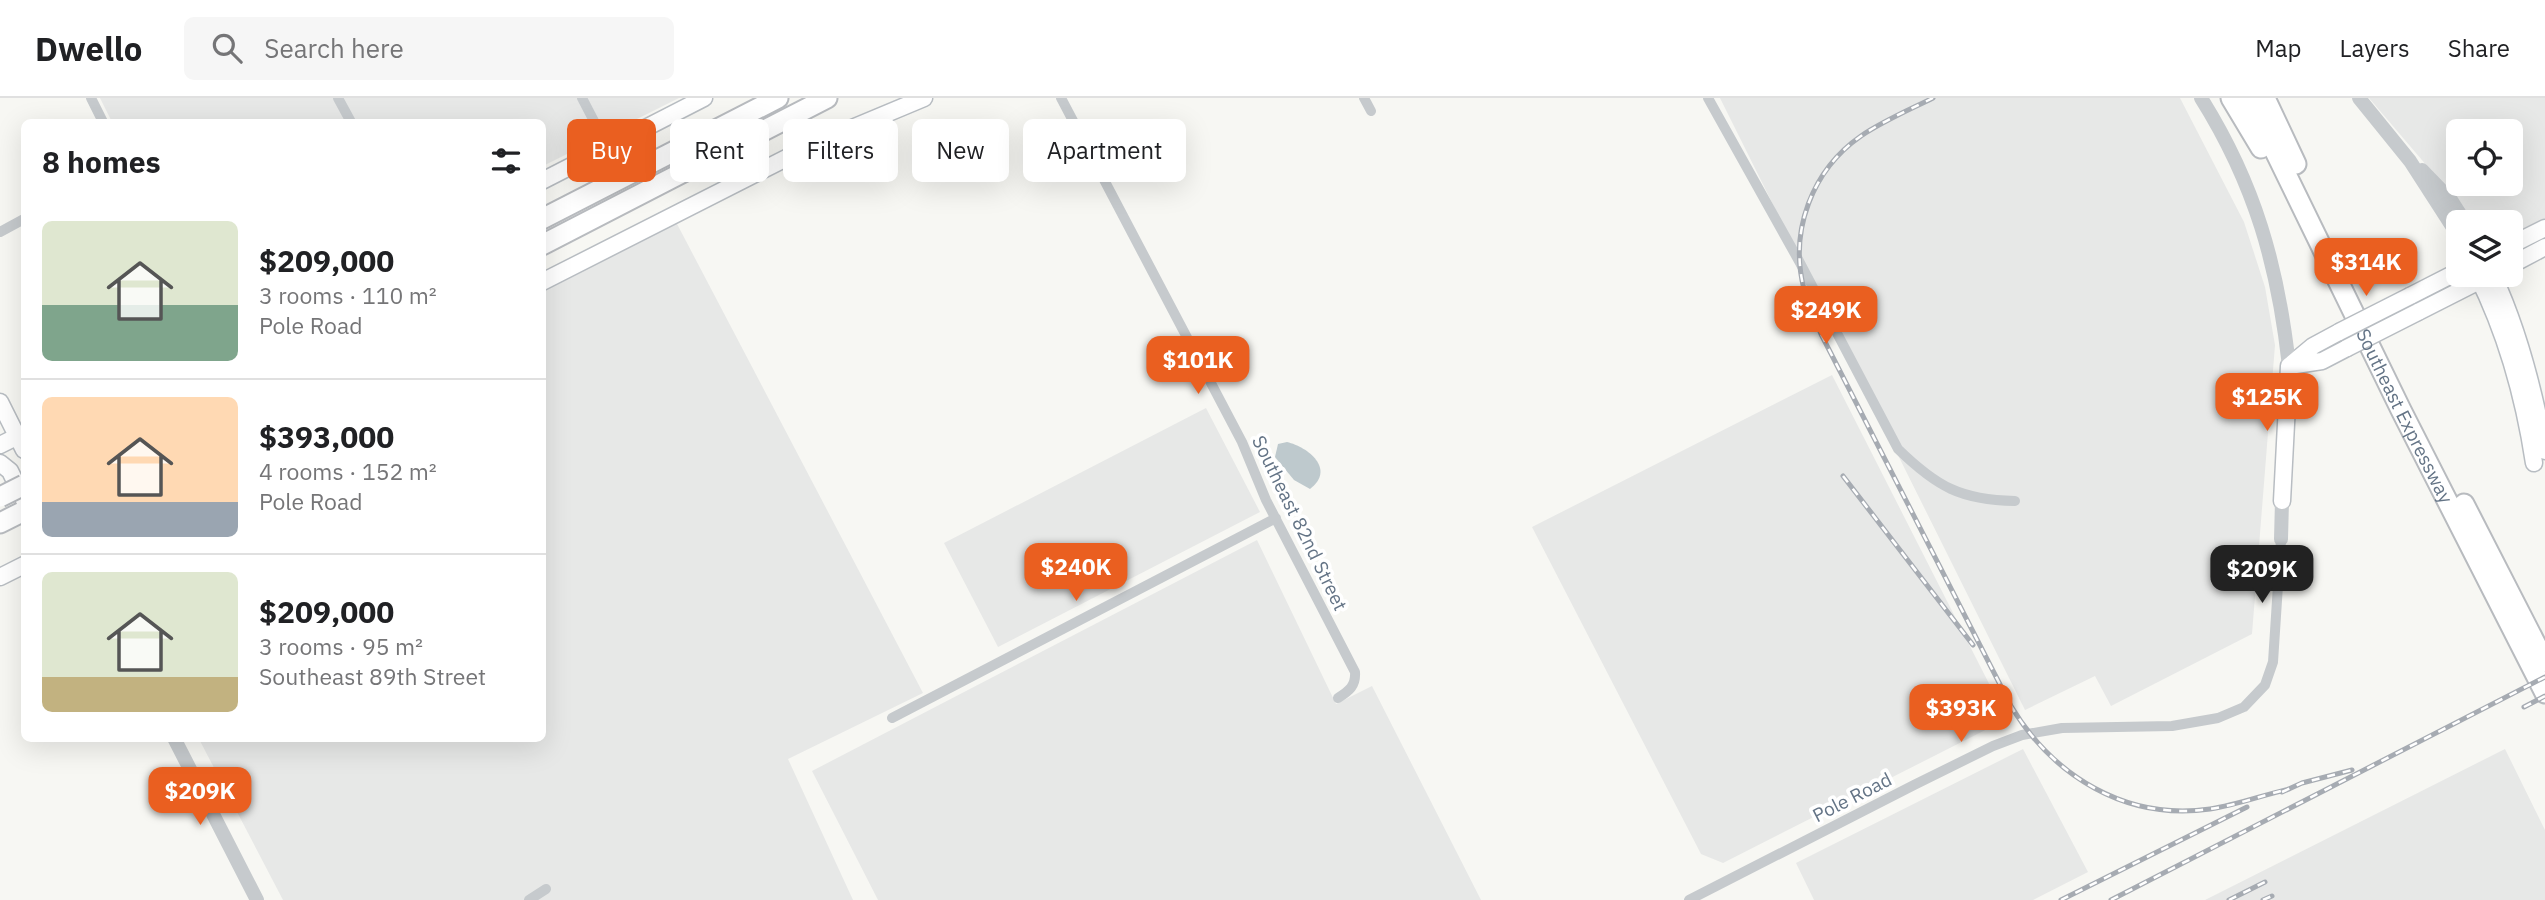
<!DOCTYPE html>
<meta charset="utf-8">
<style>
body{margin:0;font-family:"IBM Plex Sans",sans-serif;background:#f6f6f6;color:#202124;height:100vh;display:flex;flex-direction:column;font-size:26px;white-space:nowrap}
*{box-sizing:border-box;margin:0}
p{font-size:23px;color:#757577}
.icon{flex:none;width:38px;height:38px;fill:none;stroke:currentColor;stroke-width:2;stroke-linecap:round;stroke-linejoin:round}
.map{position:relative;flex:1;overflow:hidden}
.panel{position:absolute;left:21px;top:21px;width:525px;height:623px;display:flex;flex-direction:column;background:#fff;border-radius:10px;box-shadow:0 7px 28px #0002}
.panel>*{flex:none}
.guide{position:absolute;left:567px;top:21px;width:665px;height:63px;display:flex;gap:14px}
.fabs{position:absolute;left:2446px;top:21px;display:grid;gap:14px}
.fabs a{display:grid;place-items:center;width:77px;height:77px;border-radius:10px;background:#fff;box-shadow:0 7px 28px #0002;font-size:35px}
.price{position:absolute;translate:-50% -60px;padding:0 16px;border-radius:14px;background:#ea5f20;color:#fff;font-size:23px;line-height:46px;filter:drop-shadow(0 2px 4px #0008)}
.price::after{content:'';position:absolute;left:50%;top:42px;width:21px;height:16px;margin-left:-10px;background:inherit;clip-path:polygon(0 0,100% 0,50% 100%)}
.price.on{background:#222;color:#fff}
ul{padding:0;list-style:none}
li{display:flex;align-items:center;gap:21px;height:175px;padding:0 21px}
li+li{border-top:2px solid #e0e0e0}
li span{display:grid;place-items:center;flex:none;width:196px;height:140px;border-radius:10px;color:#555}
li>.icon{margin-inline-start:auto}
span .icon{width:84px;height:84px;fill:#fffc;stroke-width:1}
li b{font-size:30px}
h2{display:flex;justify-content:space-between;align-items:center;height:84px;padding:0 21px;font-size:30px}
.chip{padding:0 24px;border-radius:10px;background:#fff;box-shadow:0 7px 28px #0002;font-size:24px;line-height:63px}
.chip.on{background:#ea5f20;color:#fff}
header{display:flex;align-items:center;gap:42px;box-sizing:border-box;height:98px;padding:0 35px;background:#fff;border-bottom:2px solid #e0e0e0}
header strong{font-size:33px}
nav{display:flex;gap:38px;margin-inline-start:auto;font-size:24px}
.search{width:490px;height:63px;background:#f6f6f6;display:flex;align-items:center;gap:18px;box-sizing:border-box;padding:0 24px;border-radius:10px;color:#757577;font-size:26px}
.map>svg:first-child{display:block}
.built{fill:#e7e8e7;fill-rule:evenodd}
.water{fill:#bec9cd}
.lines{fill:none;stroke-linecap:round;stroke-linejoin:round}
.secondary-casing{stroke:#b8bdc2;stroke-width:19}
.motorway-casing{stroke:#b8bbbf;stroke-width:23}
.minor{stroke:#c6cacd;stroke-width:10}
.tertiary{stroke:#c6cacd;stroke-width:14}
.secondary{stroke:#fff;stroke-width:16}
.motorway{stroke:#fff;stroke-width:19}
.rail-casing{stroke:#a6abb2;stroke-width:5}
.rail{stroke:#fff;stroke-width:2.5;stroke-dasharray:8;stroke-linecap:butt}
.secondary-bridge-casing{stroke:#b8bdc2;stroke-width:19;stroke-linecap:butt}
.motorway-bridge-casing{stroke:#b8bbbf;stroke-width:23;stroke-linecap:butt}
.secondary-bridge{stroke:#fff;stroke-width:16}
.motorway-bridge{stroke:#fff;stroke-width:19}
.labels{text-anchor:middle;stroke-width:7;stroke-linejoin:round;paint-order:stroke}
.street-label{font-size:19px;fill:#647486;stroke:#fff}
</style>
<header>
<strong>Dwello</strong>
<div class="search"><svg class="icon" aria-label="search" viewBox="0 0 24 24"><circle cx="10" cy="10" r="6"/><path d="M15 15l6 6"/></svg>Search here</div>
<nav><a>Map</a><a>Layers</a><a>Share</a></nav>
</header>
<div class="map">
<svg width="2545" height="802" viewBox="0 0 2545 802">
<rect width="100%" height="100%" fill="#f7f7f3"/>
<path class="built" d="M100 0H679L543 68 542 24H112Z
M1720 0H2180L2244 124 2265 189 2275 247 2252 536 2111 608 2095 578 2025 612Z
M2369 0H2545V124L2511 141V124H2470L2433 75ZM2459 33H2511V86H2459Z
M676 124 923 595 788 661 853 802H283L199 641 542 640 543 192Z
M1832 277 2007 621 1723 765 1701 756 1532 429Z
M1206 310 1260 414 998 549 944 445Z
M1257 442 1336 606 1372 588 1481 802H878L812 673Z
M2023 651 2088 774 2033 802H1814L1796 765Z
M2505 651 2545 732V802H2205Z"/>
<path class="water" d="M1287 344C1308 349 1336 371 1310 391L1294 382 1275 359 1278 346Z"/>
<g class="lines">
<defs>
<path id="secondary" d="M542 83 704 0
M2511 147 2545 130
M2511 167 2545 149
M2477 177C2507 237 2524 299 2534 365
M2493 177C2519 233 2534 292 2545 353
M542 184 814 46 924 0
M2410 198 2459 173
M2418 214 2487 179
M2289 268 2322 263 2347 250
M2289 268 2313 248 2339 234
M0 304 24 352
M0 347 24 335
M0 365 10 373 24 402
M2282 403 2289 268
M0 479 24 467"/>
<g id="motorway">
<path d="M2231 0 2261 50"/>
<path id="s1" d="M2249 0 2401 312 2545 595"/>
<path d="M2265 0 2296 66"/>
<path d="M542 121 778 0"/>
<path d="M542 147 827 0"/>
<path d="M2464 406 2545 564"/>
<path d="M0 425 24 413"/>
</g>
</defs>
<use href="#secondary" class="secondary-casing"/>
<use href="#motorway" class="motorway-casing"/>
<path class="minor" d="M91 0 103 24
M338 0 351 24
M582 0 608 50
M1061 0 1242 344 1266 402 1355 574C1356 588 1349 593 1338 600
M1364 0 1371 13
M1708 0 1799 163 1898 351C1937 389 1961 402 2015 403
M0 134 24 121
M892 620 1276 420
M529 802 546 791
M1689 802 1914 687 1993 648 2022 637 2062 630 2172 628 2218 620 2244 609 2265 587 2273 564 2281 441"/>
<path class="tertiary" d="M2201 0C2255 86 2278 168 2289 268
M2359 0 2410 63 2459 139
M2422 72 2451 102 2465 124
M2281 441 2282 403
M174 640 257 802"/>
<use href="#secondary" class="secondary"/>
<use href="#motorway" class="motorway"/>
<defs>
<path id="rail" d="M1933 0C1909 12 1883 23 1861 38 1812 72 1789 133 1804 191 1808 206 1815 221 1821 236L2011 608C2053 678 2126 723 2210 711 2237 707 2263 697 2289 691
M1843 378 1973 547
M2524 609 2545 598
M2282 694 2302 685 2352 672
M2061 802 2247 709
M2111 802 2545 579
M2229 802 2265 784
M2263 802 2272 798"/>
</defs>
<use href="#rail" class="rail-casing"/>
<use href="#rail" class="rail"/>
<defs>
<path id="secondary-bridge" d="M2339 234 2410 198
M2347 250 2418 214"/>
<path id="motorway-bridge" d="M0 399 24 387"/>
</defs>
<use href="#secondary-bridge" class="secondary-bridge-casing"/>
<use href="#motorway-bridge" class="motorway-bridge-casing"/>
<use href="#secondary-bridge" class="secondary-bridge"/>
<use href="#motorway-bridge" class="motorway-bridge"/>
</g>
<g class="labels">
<g class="street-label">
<text dy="7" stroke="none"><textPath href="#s1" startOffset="354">Southeast Expressway</textPath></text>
<text transform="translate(1300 425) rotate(64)" y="7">Southeast 82nd Street</text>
<text transform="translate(1852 699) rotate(-27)" y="7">Pole Road</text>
</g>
</g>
</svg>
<div class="fabs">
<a><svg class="icon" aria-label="locate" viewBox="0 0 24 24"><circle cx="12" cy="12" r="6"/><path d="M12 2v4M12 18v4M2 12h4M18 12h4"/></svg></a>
<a><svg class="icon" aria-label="layers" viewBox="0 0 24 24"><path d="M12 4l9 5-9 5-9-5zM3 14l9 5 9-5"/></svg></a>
</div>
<b class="price" style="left:2366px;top:200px">$314K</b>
<b class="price" style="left:1826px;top:248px">$249K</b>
<b class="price" style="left:1198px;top:298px">$101K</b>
<b class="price" style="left:2267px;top:335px">$125K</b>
<b class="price" style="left:1076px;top:505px">$240K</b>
<b class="price on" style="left:2262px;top:507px">$209K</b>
<b class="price" style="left:1961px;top:646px">$393K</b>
<b class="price" style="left:200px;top:729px">$209K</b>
<div class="guide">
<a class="chip on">Buy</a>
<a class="chip">Rent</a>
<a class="chip">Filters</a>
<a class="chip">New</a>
<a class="chip">Apartment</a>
</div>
<section class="panel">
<h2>8 homes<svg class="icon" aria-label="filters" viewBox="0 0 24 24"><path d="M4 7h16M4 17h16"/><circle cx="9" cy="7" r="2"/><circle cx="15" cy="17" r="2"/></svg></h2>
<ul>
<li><span style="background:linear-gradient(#dfe7d0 60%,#7fa58c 0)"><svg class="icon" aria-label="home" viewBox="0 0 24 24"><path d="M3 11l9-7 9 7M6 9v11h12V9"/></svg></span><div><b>$209,000</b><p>3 rooms · 110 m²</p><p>Pole Road</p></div></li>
<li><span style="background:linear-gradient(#ffd9b3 75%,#9aa5b1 0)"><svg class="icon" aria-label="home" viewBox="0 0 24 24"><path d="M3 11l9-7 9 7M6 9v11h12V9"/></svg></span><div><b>$393,000</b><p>4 rooms · 152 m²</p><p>Pole Road</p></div></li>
<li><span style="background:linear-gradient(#dfe7d0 75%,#c2b280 0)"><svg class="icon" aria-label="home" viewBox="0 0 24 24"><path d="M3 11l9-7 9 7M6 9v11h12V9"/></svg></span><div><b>$209,000</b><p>3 rooms · 95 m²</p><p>Southeast 89th Street</p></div></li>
</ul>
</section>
</div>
